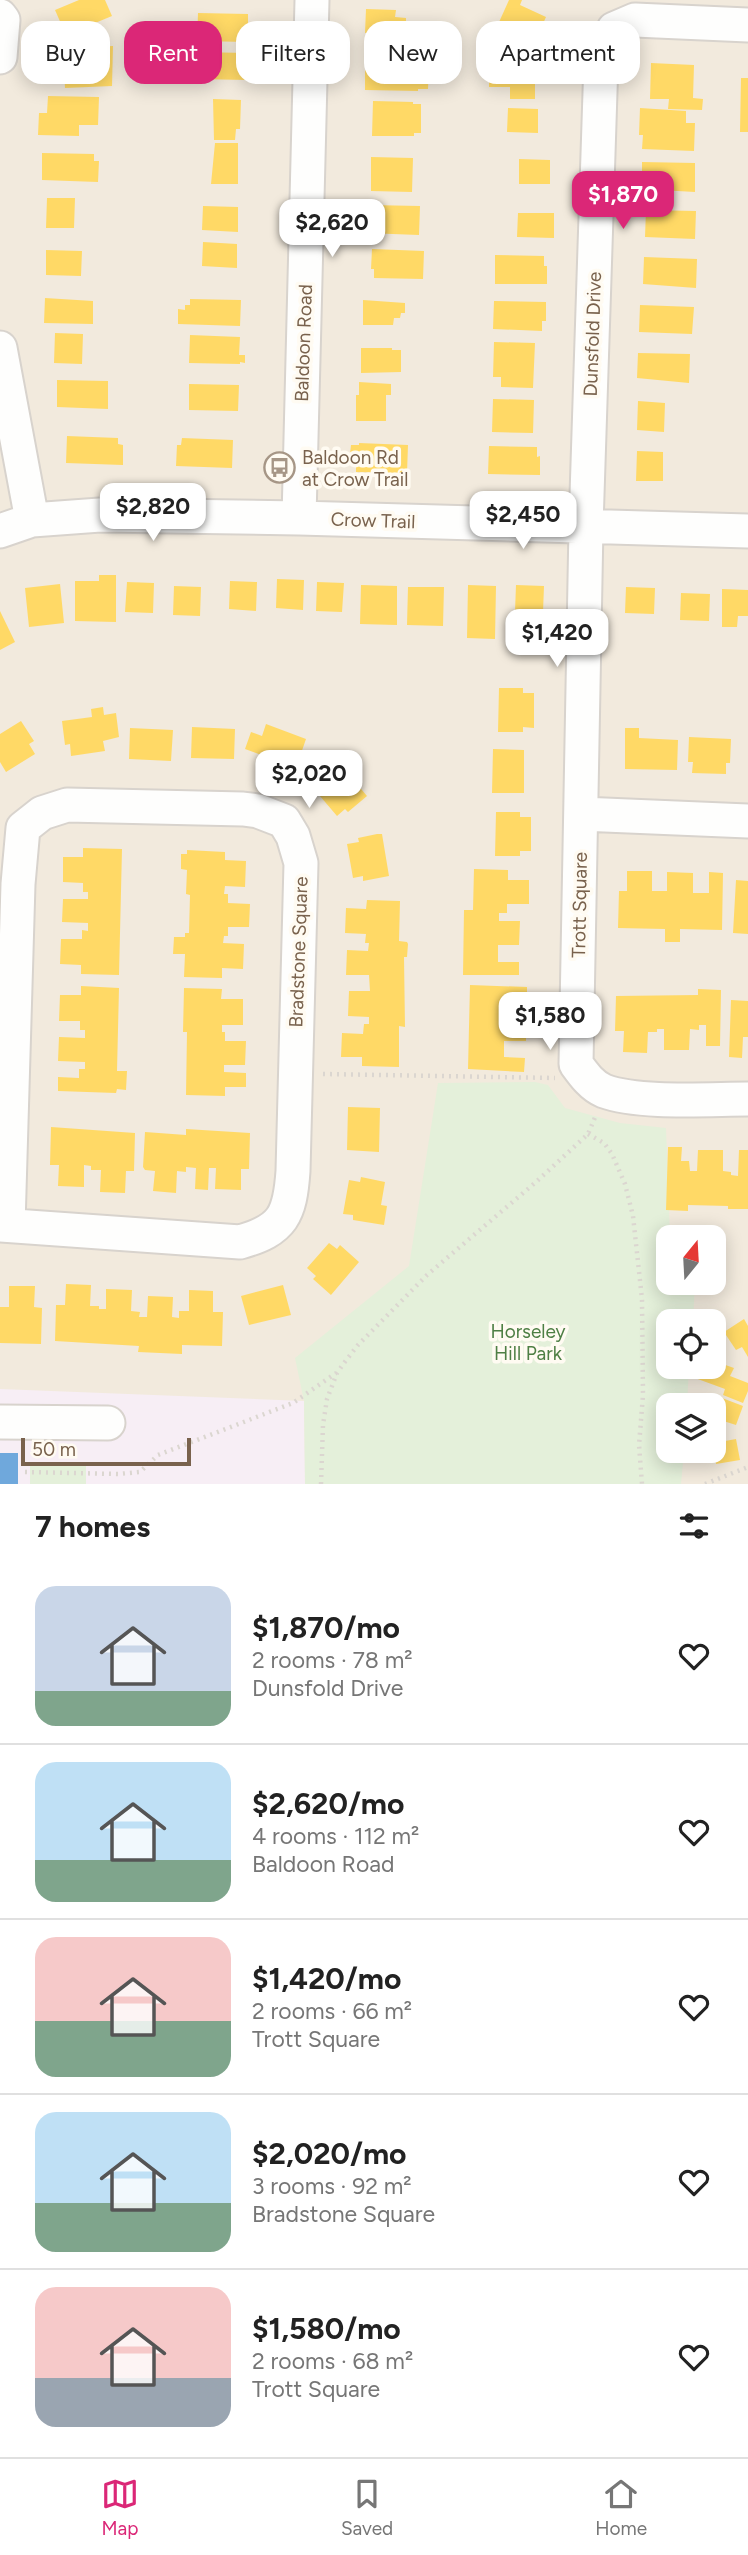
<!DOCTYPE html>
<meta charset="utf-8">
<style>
body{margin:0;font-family:Figtree,sans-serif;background:#f2f2f2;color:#222;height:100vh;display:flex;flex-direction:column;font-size:26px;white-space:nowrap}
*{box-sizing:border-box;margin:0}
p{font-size:23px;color:#767676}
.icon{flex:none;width:38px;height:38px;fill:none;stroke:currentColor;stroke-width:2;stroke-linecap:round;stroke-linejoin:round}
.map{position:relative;height:1484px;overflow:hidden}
.panel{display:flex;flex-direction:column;background:#fff;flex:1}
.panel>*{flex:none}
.hud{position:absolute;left:21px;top:21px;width:707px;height:63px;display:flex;gap:14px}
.needle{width:46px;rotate:18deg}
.fabs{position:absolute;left:656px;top:1225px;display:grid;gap:14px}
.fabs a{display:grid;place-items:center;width:70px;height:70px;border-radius:14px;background:#fff;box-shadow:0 4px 18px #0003;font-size:35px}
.scale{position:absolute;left:21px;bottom:18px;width:170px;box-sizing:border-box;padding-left:7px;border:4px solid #79624d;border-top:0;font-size:19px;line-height:24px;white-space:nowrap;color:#79624d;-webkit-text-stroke:5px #fffbf2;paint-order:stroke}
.price{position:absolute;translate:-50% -60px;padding:0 16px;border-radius:14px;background:#fff;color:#222;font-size:23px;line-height:46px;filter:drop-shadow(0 2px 4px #0008)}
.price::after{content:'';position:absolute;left:50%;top:42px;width:21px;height:16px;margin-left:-10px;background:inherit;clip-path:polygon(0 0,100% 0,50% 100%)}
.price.current{background:#db2777;color:#fff}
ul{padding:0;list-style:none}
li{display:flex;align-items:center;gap:21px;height:175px;padding:0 35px}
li+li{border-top:2px solid #e0e0e0}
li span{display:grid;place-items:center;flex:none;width:196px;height:140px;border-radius:21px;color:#555}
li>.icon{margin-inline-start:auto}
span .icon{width:84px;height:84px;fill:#fffc;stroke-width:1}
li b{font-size:30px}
h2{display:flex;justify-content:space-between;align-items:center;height:84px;padding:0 35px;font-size:30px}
.pill{padding:0 24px;border-radius:21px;background:#fff;box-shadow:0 4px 18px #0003;font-size:24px;line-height:63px}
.pill.current{background:#db2777;color:#fff}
.menu{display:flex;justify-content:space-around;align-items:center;height:98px;border-top:2px solid #e0e0e0;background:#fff;font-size:19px;color:#767676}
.menu a{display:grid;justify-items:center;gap:4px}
.menu .current{color:#db2777}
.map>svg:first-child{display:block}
.residential{fill:#f2eadd;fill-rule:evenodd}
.education{fill:#f7eef5}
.green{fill:#e4f0da}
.homes{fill:#ffd966}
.schools{fill:#6fa8dc}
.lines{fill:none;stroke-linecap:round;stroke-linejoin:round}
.minor-casing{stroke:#d8d3cd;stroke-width:37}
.path{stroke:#dbd6d0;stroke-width:4.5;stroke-dasharray:2 5;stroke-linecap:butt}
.minor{stroke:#fefefd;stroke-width:33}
.labels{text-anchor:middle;stroke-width:7;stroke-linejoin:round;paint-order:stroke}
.street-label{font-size:19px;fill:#79624d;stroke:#fffbf2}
.poi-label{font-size:19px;fill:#79624d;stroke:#fffbf2;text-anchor:start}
.park-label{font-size:19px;fill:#4e7f44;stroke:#fffbf2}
</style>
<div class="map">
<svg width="748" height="1484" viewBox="0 0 748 1484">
<rect width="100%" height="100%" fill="#f9f6ef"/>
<path class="residential" d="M0 0H748V1484H0ZM668 1237H714V1283H668ZM668 1321H714V1367H668ZM668 1405H714V1451H668Z"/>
<path class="education" d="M0 1389 304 1401 305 1484H0Z"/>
<path class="green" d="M535 1082 548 1085 565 1108 620 1123 666 1128 670 1237 668 1283H695L693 1321H668V1367H689L687 1405H668V1451H684L681 1484H305L304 1401 295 1358 409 1266 438 1083Z
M30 1462 86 1463V1484H30Z"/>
<path class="homes" d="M79 0H105L112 16 66 35 55 10Z
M509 0H522L520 5 546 17 532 48 495 31Z
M366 9 396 10 395 17 406 18V34L365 33Z
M198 13 248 14V42L197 41Z
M113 46 112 86 65 88 63 48Z
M197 52 247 53V80L196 79Z
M489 52 530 53V68H535V99H510V87H489Z
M369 61 418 62V65L429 66 428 89H418V91L365 90V70H369Z
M651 63 694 65 693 98 703 99 702 110 668 109 669 99H650Z
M741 78H748V132H740Z
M48 96 99 97 98 125H79V136L38 135 39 113H47Z
M213 99 241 100 240 129H236L235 140H214Z
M373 101 413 102V104H421V133H414V136H372Z
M508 108 538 109V133L507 132Z
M640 108 686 111V123H695L694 151 642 149 643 135H639Z
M215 143H238V184H211Z
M42 153 94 154V161H99L98 182 42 180Z
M371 157 413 158 412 192 371 191Z
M519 159 550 160V184H519Z
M642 162 695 163V192L642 189Z
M47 198H75L74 228H46Z
M370 205 420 206 419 235 366 233 367 213H370Z
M203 206 238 207V232L202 230Z
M646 210 696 211 695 239 645 237Z
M518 213H554V238L517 237Z
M203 242 237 244V268L202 266Z
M372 249 424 251 423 279 374 278V269H371Z
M46 250 82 251 81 276 46 275Z
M495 255 544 256V266H547V284H495Z
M644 257 697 259 696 288 643 284Z
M45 298 93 301V324L44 323Z
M190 299 241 300 240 326 178 324V309L185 310V305H190Z
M363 300 405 303V313H401L400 318H394L393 325H363Z
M494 301 546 302V321H542V331L493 329Z
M640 305 694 307 692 334 639 332Z
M55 333 83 334 82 364 54 363Z
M190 335 240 337 239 355H245V363L240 362V364L189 363Z
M494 342 535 343 533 388 501 387V377H493Z
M361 348H392V350H401V372L361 373Z
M638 353 690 354 689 383 637 378Z
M57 380 108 381V409L57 407Z
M359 382 391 384V395H386V421H356V395H359Z
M189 384 239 385 238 411 189 410Z
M493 399 534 400 533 433 492 432Z
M638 401 665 403 664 432 637 430Z
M67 436 118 438V444L123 445V465L66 463Z
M182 438 233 440 232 468 176 466 177 445H181Z
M359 443 408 445 407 473 356 472V454H350L351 445H359Z
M489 446 537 447V457L540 456V475L488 474Z
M637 451 663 452V481H636Z
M99 575H116V622L75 621V581H99Z
M277 579 304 580 303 610 276 608Z
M230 581 257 582 256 611 229 609Z
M127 582 154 583 153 613 125 612Z
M317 582 344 583 342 612 316 611Z
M60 584 64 623 29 627 25 588Z
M361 585 397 586V625L360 624Z
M468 585 496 586 495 639 467 638Z
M516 585 544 586 542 638H514Z
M174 586 201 587 200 616 173 615Z
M408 587H444L443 626 407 625Z
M626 587 655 588 654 614 625 613Z
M722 589 748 590V616H738L737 627H722Z
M681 593 710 594 709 621 680 620Z
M0 611 15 642 0 650Z
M499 688H523V693H534V728L523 727V732H498Z
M103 707 104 715 116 713 119 737 103 741 105 751 71 756 70 744 65 745 62 721 92 717 91 709Z
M21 721 34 741 29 744 35 754 6 772 0 762V734Z
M266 724 306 739 296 768 245 749 251 732 262 736Z
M192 727 235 729 234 759 191 758Z
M130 728 173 730 171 761 129 759Z
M625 728H639V738L678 740 677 770 625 769Z
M689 737 731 739 730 763H726V774L692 773 693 762H688Z
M493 749 524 750V793H492Z
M339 763 367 796 348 812 345 809 337 816 314 789 323 782 320 779Z
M496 812H520V817H531V851H520V856H495Z
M377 834H382L389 876 363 881V876L353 878 347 844 359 842 358 838Z
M83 848 122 849 119 975 81 974V965L60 964 61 939H82V930L88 931V923L62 922 63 899H88V892H83V883L63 882V857H83Z
M187 850 225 852V860L246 861 245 887 225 886 224 894H228V903L250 904 249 927H228V936H224L223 943 244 944 243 969 222 968V978L184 977 185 954H173L174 937H185V933H189L190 895 186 894 187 870 181 869V854H187Z
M474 869 508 870V880H529V904H507V913H499V921H520L519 945H498V962H519V975H463L464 910H473Z
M627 871H652V891H667V872L693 873V893H709V872L723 873 722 930 680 929V942H665V929L618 928 619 891H627Z
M736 880 748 881V934L733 933Z
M367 900 400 901 399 941 407 942 408 944 407 957H404L405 1027 399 1026V1067L362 1066V1057H341L342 1033 363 1034 364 1024H369V1017L348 1016 349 991H370L369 975H346L347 950 368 951 369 943H365L366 934 345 933 346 908 366 909Z
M470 985 527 987V1000L505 999V1015L526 1016V1041H504V1057L525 1058 524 1072 468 1069Z
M81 986 119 988 117 1071H127L126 1090 117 1089 116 1093 58 1091V1077L79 1078V1069H85V1062L58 1061 59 1037 85 1038V1030H80V1021H59L60 995H81Z
M184 988 222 989 221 999H243V1025H222V1032H225V1041H246L245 1065H224V1072L246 1073V1087H225V1096L186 1095 187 1032H183Z
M698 989 721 990 720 1046H706V1025H699V1030L690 1029 689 1050H664V1029H657V1032H648L647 1053 623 1052 624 1031H615L616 996 698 995Z
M731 1000 748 1001V1037H743L742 1058 729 1057Z
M348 1107 380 1108 379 1152 347 1150Z
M51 1127 135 1133 134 1171H126L125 1193 100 1192 101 1170H91V1166L84 1165V1187L58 1186 59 1165H50Z
M186 1129 250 1133 249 1169H241V1190L215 1189 216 1168H209L208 1190 195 1189 196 1168 186 1167V1172L177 1171 176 1193 153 1191 155 1171 145 1170 143 1167 145 1132 186 1135Z
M668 1147H682L681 1161H689L690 1171H697L698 1150H723V1171L731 1172V1175L738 1176 739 1150H748V1209H728V1206L688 1205V1211L666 1210Z
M361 1177 385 1182 381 1205 387 1206 384 1225 353 1220V1215L343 1214 349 1180 360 1182Z
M329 1243 337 1249 340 1245 359 1262 331 1295 313 1279 316 1276 307 1268Z
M66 1284 91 1285 90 1306H99V1309H106V1289L132 1290 131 1311 140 1312 139 1317H147L148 1296 173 1297 172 1317 179 1318V1311H189V1290L213 1291V1312H223L222 1346 182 1345V1354L138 1352 139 1346 55 1341 56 1305H65Z
M283 1285 291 1315 249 1325 241 1296Z
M9 1286H35L34 1307 42 1308 41 1344 0 1343V1307H9Z
M744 1319 748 1326V1357L742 1347 736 1350 724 1332Z
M714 1361 734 1368 730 1376 748 1383V1391L743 1403 723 1395 725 1389 695 1378 700 1367H714Z
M689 1394 719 1405 722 1398 743 1406 736 1425 714 1418V1405H685Z
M736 1439 740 1460 716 1464 715 1457 684 1463 682 1451H714V1443Z"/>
<path class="schools" d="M0 1453H18V1484H0Z"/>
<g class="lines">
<defs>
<path id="minor" d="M0 16 3 20 0 57
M748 25 635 20 614 29 601 61 586 526 576 1064C584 1075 592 1086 604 1091 639 1104 709 1099 748 1099
M0 348 32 520
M299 518 312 0
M0 531 32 520 100 515 299 518 748 531
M581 814 748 821
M0 1225 240 1242C283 1230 290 1215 293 1171L301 863 293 836 284 821 258 811 243 809 67 805 42 813 23 828 18 884 8 1225
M0 1422 108 1423"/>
</defs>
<use href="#minor" class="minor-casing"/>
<path class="path" d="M323 1074 555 1078
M588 1134 604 1143 612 1154 625 1184 633 1216 642 1299 643 1395 639 1445 642 1484
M25 1472 118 1474 140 1472 158 1455 293 1403 336 1373
M321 1484 323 1425 327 1399 337 1373 344 1363 358 1345 427 1275 536 1182 588 1134 596 1115
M705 1484 748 1467"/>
<use href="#minor" class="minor"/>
</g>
<defs>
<symbol id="bus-ring" viewBox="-11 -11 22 22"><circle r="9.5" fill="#fffbf2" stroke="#a69686" stroke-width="1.5"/><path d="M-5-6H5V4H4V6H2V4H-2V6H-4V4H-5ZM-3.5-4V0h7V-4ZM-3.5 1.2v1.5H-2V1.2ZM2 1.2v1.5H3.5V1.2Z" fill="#a69686"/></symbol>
</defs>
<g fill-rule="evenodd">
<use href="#bus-ring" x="262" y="450" width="35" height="35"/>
</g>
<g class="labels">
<g class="street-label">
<text transform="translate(592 334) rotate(-88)" y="7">Dunsfold Drive</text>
<text transform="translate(303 343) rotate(-88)" y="7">Baldoon Road</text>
<text transform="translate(373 520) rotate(2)" y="7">Crow Trail</text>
<text transform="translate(579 905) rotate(-89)" y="7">Trott Square</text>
<text transform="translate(298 952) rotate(-88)" y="7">Bradstone Square</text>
</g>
<g class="poi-label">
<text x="302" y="464">Baldoon Rd<tspan x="302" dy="22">at Crow Trail</tspan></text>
</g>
<g class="park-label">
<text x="528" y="1338">Horseley<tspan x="528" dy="22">Hill Park</tspan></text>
</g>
</g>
</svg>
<div class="fabs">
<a><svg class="needle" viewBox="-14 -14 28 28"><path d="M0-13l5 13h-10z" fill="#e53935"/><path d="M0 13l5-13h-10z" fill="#767676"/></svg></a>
<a><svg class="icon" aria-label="locate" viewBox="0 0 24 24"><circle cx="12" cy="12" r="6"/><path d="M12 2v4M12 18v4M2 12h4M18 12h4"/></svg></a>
<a><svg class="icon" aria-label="layers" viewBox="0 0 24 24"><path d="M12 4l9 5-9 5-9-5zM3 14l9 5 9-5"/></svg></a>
</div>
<div class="scale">50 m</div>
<b class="price current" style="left:623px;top:231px">$1,870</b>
<b class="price" style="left:332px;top:259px">$2,620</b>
<b class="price" style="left:153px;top:543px">$2,820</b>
<b class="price" style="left:523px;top:551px">$2,450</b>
<b class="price" style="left:557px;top:669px">$1,420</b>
<b class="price" style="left:309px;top:810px">$2,020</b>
<b class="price" style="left:550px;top:1052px">$1,580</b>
<div class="hud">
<a class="pill">Buy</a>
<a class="pill current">Rent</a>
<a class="pill">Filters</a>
<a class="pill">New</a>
<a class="pill">Apartment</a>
</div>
</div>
<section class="panel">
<h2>7 homes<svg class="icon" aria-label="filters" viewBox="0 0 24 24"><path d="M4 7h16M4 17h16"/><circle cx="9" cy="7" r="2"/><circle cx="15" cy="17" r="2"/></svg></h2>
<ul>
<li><span style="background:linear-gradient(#c9d6e8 75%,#7fa58c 0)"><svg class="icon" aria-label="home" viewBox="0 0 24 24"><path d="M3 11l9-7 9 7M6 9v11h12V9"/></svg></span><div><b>$1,870/mo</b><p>2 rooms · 78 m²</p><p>Dunsfold Drive</p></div><svg class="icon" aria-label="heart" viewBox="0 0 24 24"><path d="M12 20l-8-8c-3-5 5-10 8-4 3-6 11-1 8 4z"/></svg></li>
<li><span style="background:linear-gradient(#bfe0f5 70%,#7fa58c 0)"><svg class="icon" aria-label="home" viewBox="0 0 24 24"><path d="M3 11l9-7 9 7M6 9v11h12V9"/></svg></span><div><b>$2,620/mo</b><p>4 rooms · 112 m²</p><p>Baldoon Road</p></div><svg class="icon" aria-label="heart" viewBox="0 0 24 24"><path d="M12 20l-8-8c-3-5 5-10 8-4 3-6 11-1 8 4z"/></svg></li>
<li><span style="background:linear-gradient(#f6c9c9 60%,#7fa58c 0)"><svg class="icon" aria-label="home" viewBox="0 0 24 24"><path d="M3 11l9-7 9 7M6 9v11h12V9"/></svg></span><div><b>$1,420/mo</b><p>2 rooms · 66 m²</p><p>Trott Square</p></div><svg class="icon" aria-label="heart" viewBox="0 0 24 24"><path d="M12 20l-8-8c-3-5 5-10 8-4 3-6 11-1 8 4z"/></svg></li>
<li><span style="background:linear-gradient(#bfe0f5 65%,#7fa58c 0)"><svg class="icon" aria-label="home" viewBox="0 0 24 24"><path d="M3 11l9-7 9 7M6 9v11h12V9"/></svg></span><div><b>$2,020/mo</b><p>3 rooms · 92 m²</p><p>Bradstone Square</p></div><svg class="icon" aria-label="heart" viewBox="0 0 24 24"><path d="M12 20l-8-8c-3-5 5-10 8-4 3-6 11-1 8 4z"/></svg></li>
<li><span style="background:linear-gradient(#f6c9c9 65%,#9aa5b1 0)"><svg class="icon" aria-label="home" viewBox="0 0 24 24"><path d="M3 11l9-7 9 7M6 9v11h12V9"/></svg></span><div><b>$1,580/mo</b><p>2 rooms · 68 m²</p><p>Trott Square</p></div><svg class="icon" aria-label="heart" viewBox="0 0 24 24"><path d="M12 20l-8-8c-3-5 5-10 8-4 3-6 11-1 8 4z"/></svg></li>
</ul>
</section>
<nav class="menu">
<a class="current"><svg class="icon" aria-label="map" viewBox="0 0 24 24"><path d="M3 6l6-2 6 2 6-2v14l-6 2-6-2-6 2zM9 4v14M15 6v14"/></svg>Map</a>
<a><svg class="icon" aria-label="saved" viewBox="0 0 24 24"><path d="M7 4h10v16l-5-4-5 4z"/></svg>Saved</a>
<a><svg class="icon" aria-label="home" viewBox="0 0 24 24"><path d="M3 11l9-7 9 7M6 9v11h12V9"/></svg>Home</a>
</nav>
